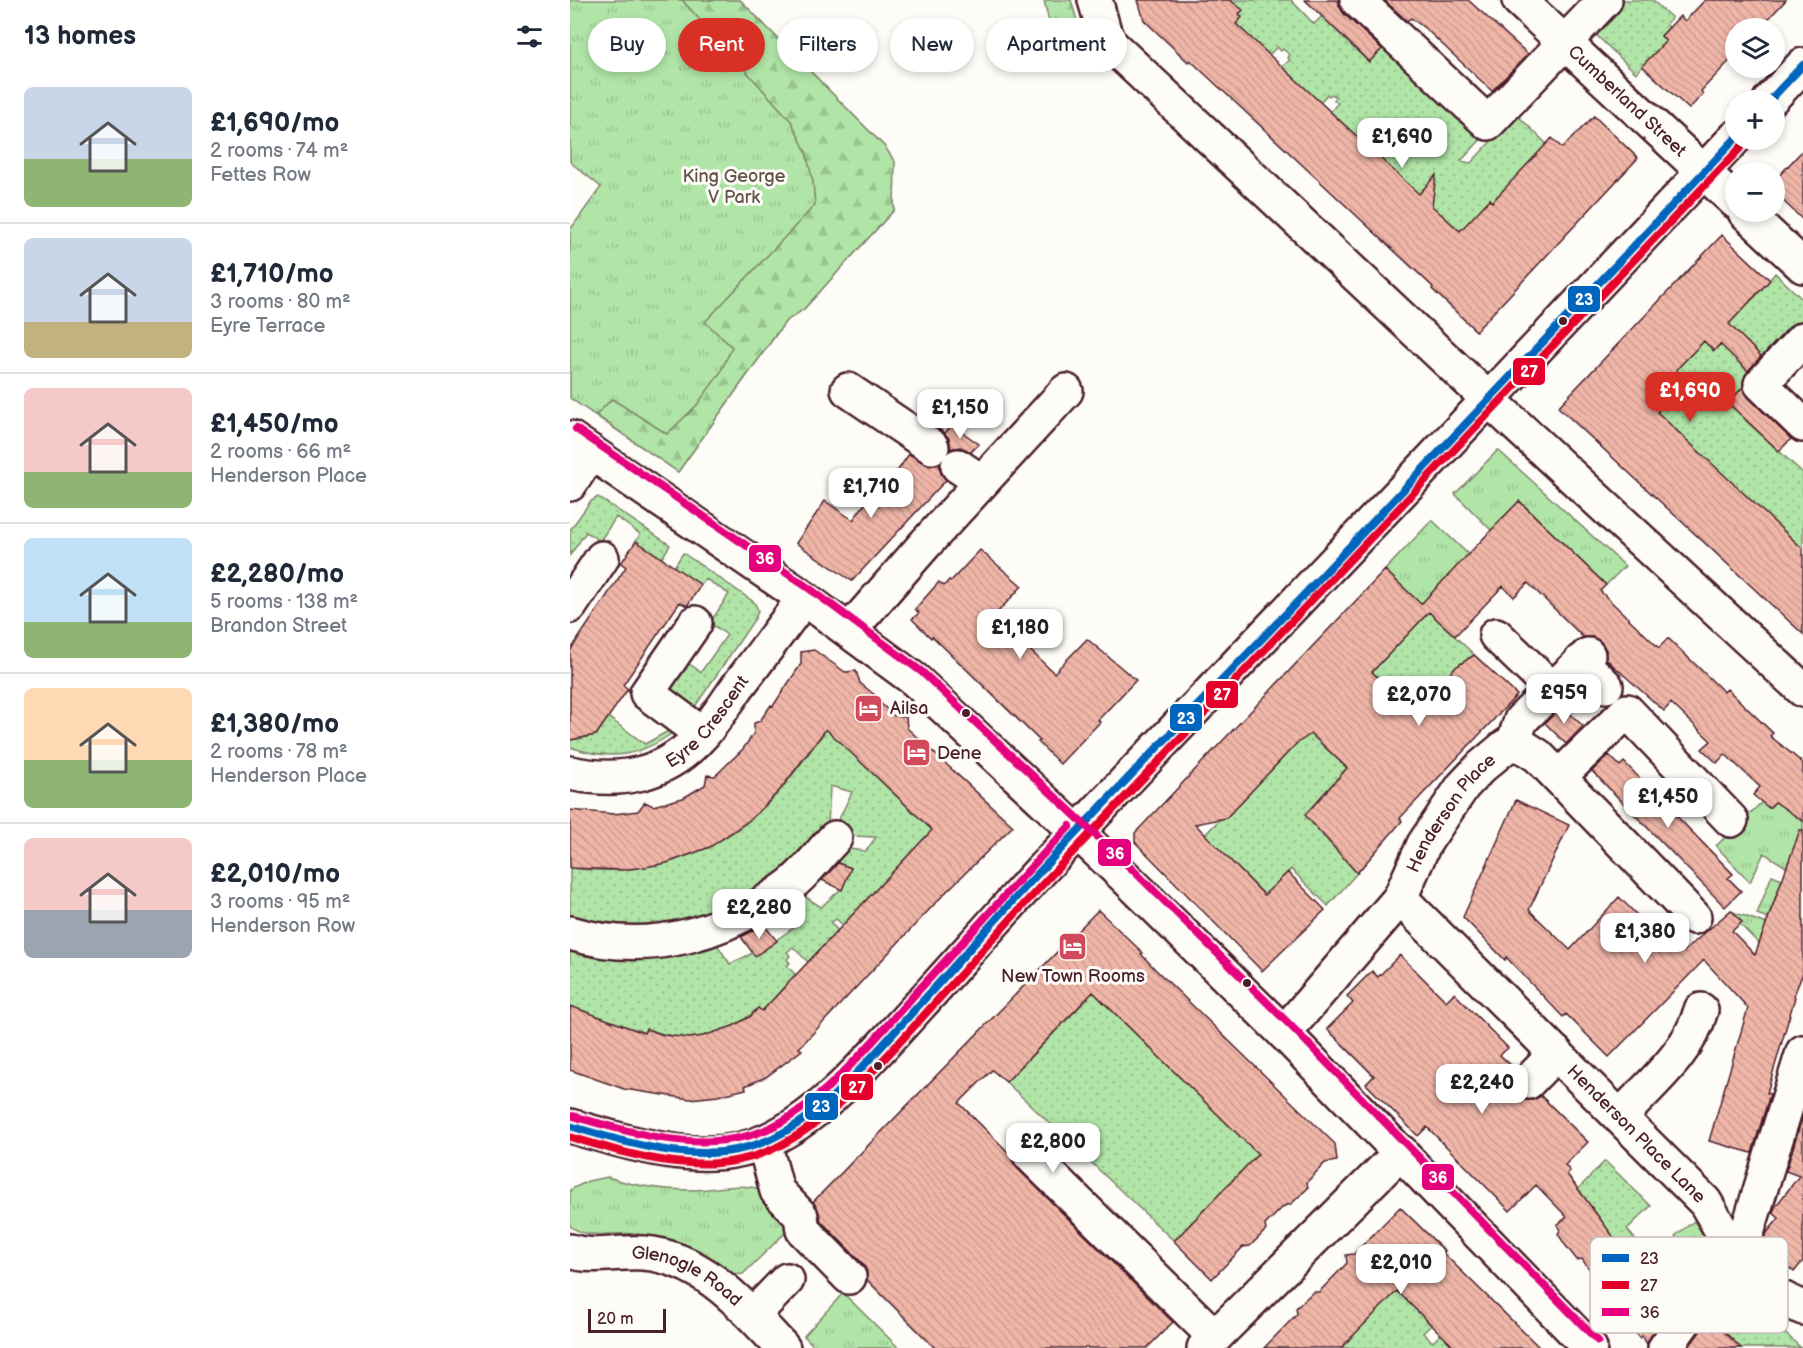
<!DOCTYPE html>
<meta charset="utf-8">
<style>
body{margin:0;font-family:"Balsamiq Sans",sans-serif;background:#f6f6f7;color:#1f2937;height:100vh;display:flex;flex-direction:column;font-size:22px;white-space:nowrap}
*{box-sizing:border-box;margin:0}
p{font-size:20px;color:#747a83}
.icon{flex:none;width:33px;height:33px;fill:none;stroke:currentColor;stroke-width:2;stroke-linecap:round;stroke-linejoin:round}
.map{position:relative;flex:1;overflow:hidden}
.drawer{display:flex;flex-direction:column;background:#fff;width:570px}
.drawer>*{flex:none}
.top-card{position:absolute;left:18px;top:18px;width:570px;height:54px;display:flex;gap:12px}
.controls{position:absolute;left:1155px;top:18px;display:grid;gap:12px}
.controls a{display:grid;place-items:center;width:60px;height:60px;border-radius:50%;background:#fff;box-shadow:0 3px 9px #0003;font-size:30px}
.scale{position:absolute;left:18px;bottom:15px;width:78px;box-sizing:border-box;padding-left:6px;border:3px solid #4a1f2b;border-top:0;font-size:16px;line-height:21px;white-space:nowrap;color:#4a1f2b;-webkit-text-stroke:4px #fdfcf7;paint-order:stroke}
.price{position:absolute;translate:-50% -51px;padding:0 14px;border-radius:12px;background:#fff;color:#222;font-size:20px;line-height:39px;filter:drop-shadow(0 2px 3px #0008)}
.price::after{content:'';position:absolute;left:50%;top:36px;width:18px;height:14px;margin-left:-9px;background:inherit;clip-path:polygon(0 0,100% 0,50% 100%)}
.price.on{background:#d93025;color:#fff}
ul{padding:0;list-style:none}
li{display:flex;align-items:center;gap:18px;height:150px;padding:0 24px}
li+li{border-top:2px solid #e0e1e3}
li span{display:grid;place-items:center;flex:none;width:168px;height:120px;border-radius:9px;color:#555}
li>.icon{margin-inline-start:auto}
span .icon{width:72px;height:72px;fill:#fffc;stroke-width:1}
li b{font-size:26px}
h2{display:flex;justify-content:space-between;align-items:center;height:72px;padding:0 24px;font-size:26px}
.chip{padding:0 21px;border-radius:27px;background:#fff;box-shadow:0 3px 9px #0003;font-size:21px;line-height:54px}
.chip.on{background:#d93025;color:#fff}
main{display:flex;flex:1;min-height:0}
.map>svg:first-child{display:block}
.grass{fill:url(#grass-tufts);stroke:#7d8269;stroke-width:1.5}
.forest{fill:url(#forest-firs);stroke:#7d8269;stroke-width:1.5}
.garden{fill:url(#garden-dots);stroke:#7d8269;stroke-width:1.5}
.building{fill:url(#building-back-hatch);stroke:#4a1f2b;stroke-width:1.5}
.lines{fill:none;stroke-linecap:round;stroke-linejoin:round}
.minor-casing{stroke:#4a1f2b;stroke-width:38}
.major-casing{stroke:#4a1f2b;stroke-width:38}
.minor{stroke:#fdfcf7;stroke-width:33}
.major{stroke:#fdfcf7;stroke-width:33}
.bus-1-casing{stroke:#fdfcf7;stroke-width:12}
.bus-2-casing{stroke:#fdfcf7;stroke-width:12}
.bus-3-casing{stroke:#fdfcf7;stroke-width:12}
.bus-1{stroke:#0065bd;stroke-width:8}
.bus-2{stroke:#e4002b;stroke-width:8}
.bus-3{stroke:#e5007d;stroke-width:8}
.bus-dot{fill:#4a1f2b;stroke:#fdfcf7;stroke-width:2}
.labels{text-anchor:middle;stroke-width:6;stroke-linejoin:round;paint-order:stroke}
.street-label{font-size:18px;fill:#4a1f2b;stroke:#fdfcf7}
.park-label{font-size:18px;fill:#64504a;stroke:#fdfcf7}
.poi-label{font-size:18px;fill:#4a1f2b;stroke:#fdfcf7;text-anchor:start}
.key{fill:#fdfcf7;stroke:#c7baba;stroke-width:1.5}
.key-label{font-size:16px;fill:#4a1f2b}
.line-badge{stroke:#fdfcf7;stroke-width:2}
.badge-label{font-size:16px;text-anchor:middle;font-weight:bold;fill:#fff}
</style>
<main>
<section class="drawer">
<h2>13 homes<svg class="icon" aria-label="filters" viewBox="0 0 24 24"><path d="M4 7h16M4 17h16"/><circle cx="9" cy="7" r="2"/><circle cx="15" cy="17" r="2"/></svg></h2>
<ul>
<li><span style="background:linear-gradient(#c9d6e8 60%,#8fb573 0)"><svg class="icon" aria-label="home" viewBox="0 0 24 24"><path d="M3 11l9-7 9 7M6 9v11h12V9"/></svg></span><div><b>£1,690/mo</b><p>2 rooms · 74 m²</p><p>Fettes Row</p></div></li>
<li><span style="background:linear-gradient(#c9d6e8 70%,#c2b280 0)"><svg class="icon" aria-label="home" viewBox="0 0 24 24"><path d="M3 11l9-7 9 7M6 9v11h12V9"/></svg></span><div><b>£1,710/mo</b><p>3 rooms · 80 m²</p><p>Eyre Terrace</p></div></li>
<li><span style="background:linear-gradient(#f6c9c9 70%,#8fb573 0)"><svg class="icon" aria-label="home" viewBox="0 0 24 24"><path d="M3 11l9-7 9 7M6 9v11h12V9"/></svg></span><div><b>£1,450/mo</b><p>2 rooms · 66 m²</p><p>Henderson Place</p></div></li>
<li><span style="background:linear-gradient(#bfe0f5 70%,#8fb573 0)"><svg class="icon" aria-label="home" viewBox="0 0 24 24"><path d="M3 11l9-7 9 7M6 9v11h12V9"/></svg></span><div><b>£2,280/mo</b><p>5 rooms · 138 m²</p><p>Brandon Street</p></div></li>
<li><span style="background:linear-gradient(#ffd9b3 60%,#8fb573 0)"><svg class="icon" aria-label="home" viewBox="0 0 24 24"><path d="M3 11l9-7 9 7M6 9v11h12V9"/></svg></span><div><b>£1,380/mo</b><p>2 rooms · 78 m²</p><p>Henderson Place</p></div></li>
<li><span style="background:linear-gradient(#f6c9c9 60%,#9aa5b1 0)"><svg class="icon" aria-label="home" viewBox="0 0 24 24"><path d="M3 11l9-7 9 7M6 9v11h12V9"/></svg></span><div><b>£2,010/mo</b><p>3 rooms · 95 m²</p><p>Henderson Row</p></div></li>
</ul>
</section>
<div class="map">
<svg width="1233" height="1348" viewBox="0 0 1233 1348">
<defs>
<pattern id="grass-tufts" width="24" height="20" patternUnits="userSpaceOnUse" patternTransform="scale(1.5)"><rect width="24" height="20" fill="#b0e5a7"/><path d="M3 7l-1-3M5 7V3M7 7l1-3M15 17l-1-3M17 17v-4M19 17l1-3" fill="none" stroke="#99c490"/></pattern>
<pattern id="forest-firs" width="22" height="20" patternUnits="userSpaceOnUse" patternTransform="scale(1.5)"><rect width="22" height="20" fill="#b0e5a7"/><path d="M5 1l3.5 6h-7zM16 11l3.5 6h-7z" fill="#99c490"/></pattern>
<pattern id="garden-dots" width="8" height="8" patternUnits="userSpaceOnUse" patternTransform="scale(1.5)"><rect width="8" height="8" fill="#b0e5a7"/><path d="M2 2h.1M6 6h.1" fill="none" stroke="#99c490" stroke-width="1.8" stroke-linecap="round"/></pattern>
<pattern id="building-back-hatch" width="6" height="6" patternUnits="userSpaceOnUse" patternTransform="scale(1.5)"><rect width="6" height="6" fill="#efb6a8"/><path d="M-1 5l2 2M0 0l6 6M5-1l2 2" fill="none" stroke="#ce9c91"/></pattern>
</defs>
<rect width="100%" height="100%" fill="#fdfcf7"/>
<filter id="ink" filterUnits="userSpaceOnUse"><feTurbulence type="fractalNoise" baseFrequency=".0167" numOctaves="2"/><feDisplacementMap in="SourceGraphic" scale="12" xChannelSelector="R" yChannelSelector="G"/><feConvolveMatrix kernelMatrix="1 2 1 2 8 2 1 2 1" color-interpolation-filters="sRGB"/></filter>
<g filter="url(#ink)">
<path class="grass" d="M0 0H170L315 147 324 210 234 309 215 322 108 472 0 398V230L31 187 0 162Z
M928 450 1055 566 1036 585 950 501 929 521 924 533 885 494Z
M862 520 899 555 851 604 815 570Z
M1206 801 1233 821V842L1216 867 1194 853 1180 882 1146 846 1192 802 1199 808Z
M1202 875 1212 879 1198 918 1187 914Z
M1163 912 1197 924 1189 944 1161 915Z
M38 1177C66 1187 96 1190 125 1190 141 1190 173 1182 189 1189 200 1195 211 1208 220 1217L214 1234 173 1274 164 1275C135 1253 103 1240 67 1234 45 1231 19 1241 0 1226V1190L18 1181Z
M1124 1221 1147 1255 1110 1314 1094 1292 1128 1265 1105 1236Z
M273 1293 329 1348H246L234 1336Z"/>
<path class="forest" d="M112 0H170L315 147 325 162 324 210 234 309 215 322 108 472 26 415 42 399 97 434 127 405 150 373 162 347 135 322 245 205 243 182 236 152 221 121Z
M474 0H501L515 48 482 35Z"/>
<path class="garden" d="M643 0H721L744 24 769 0 791 20 774 39 799 62 816 44 914 136 891 161 901 163 946 114 989 156 955 167 949 174 934 213 920 199 901 257 855 200 857 185 849 194 810 158 818 149 807 139 799 148 760 112 768 103 764 100 766 97 762 94 759 96 757 94 750 103 712 67 720 60 718 58 720 55 713 49 711 51 707 47 699 55 666 24 672 17 669 14Z
M1052 0H1082L1102 18 1096 24 1099 27 1091 36 1096 41 1066 73 1023 32Z
M1205 273 1233 300V324L1197 362 1181 346 1167 360 1183 376 1158 403 1177 420 1176 421 1233 473V549L1087 418 1076 393 1109 389 1117 380 1106 370 1134 341 1144 351 1150 344 1140 335 1185 297Z
M28 497 100 545 92 558 66 541 70 534 46 517 30 541 16 532 0 555V530L20 502Z
M113 553 184 602 188 610 186 617 120 714 93 694 115 661 131 672 157 635 140 623 159 594 136 579 131 585 104 567Z
M859 612 913 663 856 723 802 672Z
M268 714 363 830 273 925 266 919 261 923 268 931 238 962 223 947 217 952 220 956 217 959 220 963 217 966 225 974 192 1012 188 1008C172 1025 142 1038 119 1038 104 1038 90 1033 76 1029L74 1033 0 1006V943L142 937 160 964 183 953 185 955 226 926 205 907 228 892 251 907 273 887 281 868 259 860 270 848 296 851 306 837 281 836 282 830 269 819 282 792 260 786 258 826 216 876 175 902 107 929 0 923V868C63 877 131 861 181 819 215 791 241 749 268 714Z
M38 717 75 744 102 729 105 731C70 757 41 761 0 747V740L26 735Z
M738 731 777 768 735 814 787 873 758 906 721 869 700 890 703 893 693 896 694 894 658 858 633 837 650 819 656 818Z
M524 985 531 1000 680 1145H687L688 1154 604 1241 436 1082 518 998 516 993Z
M1035 1161 1081 1206 1057 1229 1085 1265 1067 1280 1040 1243 1045 1239 1008 1189Z
M1158 1280 1231 1348H1162L1166 1343 1133 1311Z
M831 1281 835 1299 861 1325 853 1333 863 1342 871 1334 885 1348H771Z"/>
<path class="building" d="M568 0H660L673 10 669 14 672 17 666 24 849 194 866 175 862 206 890 231 920 199 922 202 982 138 992 148 1024 116 1068 158 906 331 862 289 863 287 637 76 620 60 618 62 574 20Z
M735 0H769V6L774 14 812 49 799 62Z
M814 0H898L958 54 922 91 857 30 841 18 837 21Z
M1135 0H1216L1190 28H1166V54L1131 91 1133 94 1119 109 1072 66 1096 41 1091 36 1110 16 1115 21Z
M1233 150V220L1204 192V181Z
M1152 235 1200 280 1159 324 1191 356 1178 371 1150 344 1144 351 1134 341 1106 370 1117 380 1087 412 1233 549V634L988 407Z
M1173 387 1178 397 1221 439 1209 451 1158 403Z
M382 425 409 444 401 452 390 447 381 449 379 438 369 429 375 433Z
M339 454 360 466 369 464 371 474 376 480 282 581 226 543 255 501 283 520 316 475 322 479Z
M949 501 1036 585 1030 591 1089 648 1098 638 1154 692 1157 689 1203 733 1200 736 1233 763V821L1205 802 1199 808 1183 795 1190 787 1155 754 1147 763 1132 749 1141 741 1101 703 1094 711 1036 659V650L1031 642 1023 637H1013L958 583 944 597 933 586 885 636 859 612 802 672 850 718 861 695 878 692 881 672 884 668 904 655 947 695 830 818 832 821 787 873 735 815 777 768 741 734 726 744 656 818 625 824 694 895 718 872 755 910 692 971 565 842V833L815 570 851 604Z
M66 541 131 585 117 606 110 602 53 685 58 689 26 735 0 740V651L56 567 51 563Z
M410 550 452 586 424 616 484 673 517 639 566 680 528 720 530 722 490 764 468 742 470 741 362 636 361 638 342 619 349 613 345 609 369 582 374 586 379 580 381 581Z
M244 650 275 672 286 671 290 683 306 696 304 697 324 716 336 717 337 728 443 826 374 894 229 1048 232 1050 196 1077 175 1086 176 1089 148 1096 120 1099 54 1089 0 1070V1006L74 1033 76 1029 94 1035 120 1038 133 1036 163 1026 181 1016 188 1008 192 1011 362 830 256 729 210 790 181 819 140 847 97 863 75 867 51 870 0 868V810L44 814 68 811 75 802 83 806 113 798 135 785 137 775 145 776 173 749 184 733V723L190 721 201 705 203 706 231 664V652Z
M992 706 1013 726 996 744 975 723Z
M1039 755 1050 766 1054 762 1163 874 1158 878 1171 891 1155 907 1022 771Z
M946 800 999 825 959 910 1000 950 1049 897 1084 932 1088 928 1114 951 1161 910 1172 922 1162 931 1185 955 1230 830H1233V973L1224 995 1225 997 1197 1093 1200 1094 1182 1153 1139 1141 1178 1008 1134 960 1039 1057 996 1014 993 1017 936 957 935 960 893 917Z
M268 863 281 868 272 890 252 880Z
M528 910 573 953 571 954 585 969 765 1144 767 1161 755 1163 737 1182 738 1188 721 1204 714 1206 695 1225 696 1230 680 1246 673 1247 642 1279 604 1241 688 1154 523 992 436 1082 422 1070 389 1103 442 1156 447 1168 603 1322 577 1348H365L297 1280V1272L293 1264 251 1221 249 1213 243 1202Z
M194 925 207 941 185 956 171 937Z
M830 955 876 1001 884 993 938 1048 930 1055 945 1069 940 1078V1087L945 1095 954 1100H963L971 1096 1018 1142 995 1165 1000 1171 997 1174 1045 1239 1040 1243 1067 1280 1073 1275 1099 1311 1080 1337 1077 1344 1072 1336 1070 1338 1065 1332 1061 1333 1041 1307 1044 1302 1012 1259 1007 1260 996 1246 988 1234 990 1230 987 1225 997 1217 966 1185 940 1211 857 1127 848 1136 796 1084 804 1076 757 1029 783 1003 777 996 802 971 808 977Z
M1233 1115V1261L1224 1272 1191 1246 1196 1234 1209 1218 1203 1213 1205 1207 1229 1176 1216 1171Z
M830 1207 875 1251 873 1253 970 1348H885L827 1291 771 1348H694L727 1314 726 1308 743 1292H749L777 1263 776 1255 784 1254Z
M1140 1318 1171 1348H1118Z"/>
<g class="lines">
<defs>
<g id="minor">
<path d="M525 0 537 41 918 399 1233 690"/>
<path d="M787 0 918 123 1035 0"/>
<path id="s1" d="M949 0 1166 202"/>
<path d="M1200 100 1233 65"/>
<path d="M1175 212 1233 266"/>
<path d="M1233 339 1191 384 1233 425"/>
<path d="M278 390 362 447"/>
<path d="M388 466 412 482"/>
<path d="M0 484 21 452"/>
<path d="M0 606 32 558"/>
<path d="M125 623 77 693 132 734"/>
<path d="M279 631 356 543 496 391"/>
<path d="M926 635 982 689"/>
<path d="M1011 661 1036 686"/>
<path d="M943 744 951 720 1018 655"/>
<path id="s2" d="M0 773C52 784 96 775 133 734 146 719 157 702 168 686 190 657 212 628 234 598"/>
<path d="M989 777 1057 711 1161 820"/>
<path id="s3" d="M830 898 1135 1202C1166 1253 1172 1283 1233 1308"/>
<path d="M0 933C79 957 156 934 220 885 237 872 250 853 265 838"/>
<path id="s4" d="M714 1033 830 898 854 844 893 786 911 767 936 746 943 744 954 747 968 756 1124 917"/>
<path d="M958 1082 986 1053"/>
<path d="M1050 1117C1080 1084 1119 1054 1131 1010"/>
<path d="M0 1126C61 1143 135 1169 196 1141 247 1118 287 1073 324 1033 375 978 424 921 475 866 706 624 937 381 1166 137"/>
<path d="M194 1142 207 1191 231 1216 233 1230 279 1277"/>
<path d="M460 1155 645 1337"/>
<path id="s5" d="M0 1251C24 1259 48 1251 73 1253 133 1257 174 1307 213 1348"/>
<path d="M183 1315 217 1280"/>
<path d="M634 1348 831 1152"/>
<path d="M1095 1348 1176 1236 1233 1052"/>
</g>
<path id="major" d="M0 438 234 598 345 680 555 877 714 1033 1020 1348"/>
</defs>
<use href="#minor" class="minor-casing"/>
<use href="#major" class="major-casing"/>
<use href="#minor" class="minor"/>
<use href="#major" class="major"/>
<defs>
<path id="bus-1" d="M1200 100 1233 65
M0 1126C62 1144 133 1168 196 1141 250 1118 291 1069 329 1027 378 974 425 919 475 866 559 776 645 688 730 599 875 445 1021 292 1166 138"/>
<path id="bus-2" d="M0 1137C65 1156 139 1180 205 1148 258 1122 299 1076 338 1033 387 979 435 924 485 871 714 628 945 387 1174 144"/>
<path id="bus-3" d="M6 429 240 589 352 672 562 869 721 1026 1028 1341
M3 1116C59 1132 119 1151 177 1136 241 1121 303 1040 346 993 397 938 448 880 500 826"/>
</defs>
<use href="#bus-1" class="bus-1-casing"/>
<use href="#bus-2" class="bus-2-casing"/>
<use href="#bus-3" class="bus-3-casing"/>
<use href="#bus-1" class="bus-1"/>
<use href="#bus-2" class="bus-2"/>
<use href="#bus-3" class="bus-3"/>
</g>
</g>
<defs>
<symbol id="hotel-square" viewBox="-11 -11 22 22"><rect x="-9" y="-9" width="18" height="18" rx="4" fill="#d1495b" stroke="#fdfcf7"/><path d="M-6-4.5h1.5V1H6V5H4.5V3h-9V5H-6ZM-4 0a1.8 1.8 0 1 1 3.6 0ZM.5 0V-2.5h3Q6-2.5 6 0Z" fill="#fff"/></symbol>
</defs>
<g fill-rule="evenodd">
<use href="#hotel-square" x="282" y="692" width="33" height="33"/>
<use href="#hotel-square" x="330" y="736" width="33" height="33"/>
<use href="#hotel-square" x="486" y="930" width="33" height="33"/>
</g>
<g class="bus-dot">
<circle cx="993" cy="321" r="5"/>
<circle cx="396" cy="713" r="5"/>
<circle cx="677" cy="983" r="5"/>
<circle cx="308" cy="1066" r="5"/>
</g>
<g class="labels">
<g class="street-label">
<text dy="6" stroke="none"><textPath href="#s1" startOffset="148">Cumberland Street</textPath></text>
<text dy="6" stroke="none"><textPath href="#s2" startOffset="158">Eyre Crescent</textPath></text>
<text dy="6" stroke="none"><textPath href="#s4" startOffset="278">Henderson Place</textPath></text>
<text dy="6" stroke="none"><textPath href="#s3" startOffset="334">Henderson Place Lane</textPath></text>
<text dy="6" stroke="none"><textPath href="#s5" startOffset="123">Glenogle Road</textPath></text>
</g>
<g class="park-label">
<text x="164" y="182">King George<tspan x="164" dy="21">V Park</tspan></text>
</g>
<g class="poi-label">
<text x="320" y="714">Ailsa</text>
<text x="367" y="759">Dene</text>
<text x="503" y="982" text-anchor="middle">New Town Rooms</text>
</g>
</g>
<rect x="1020" y="1237" width="198" height="96" rx="9" class="key"/>
<rect x="1032" y="1254" width="27" height="8" fill="#0065bd"/>
<rect x="1032" y="1281" width="27" height="8" fill="#e4002b"/>
<rect x="1032" y="1308" width="27" height="8" fill="#e5007d"/>
<g class="key-label">
<text x="1070" y="1264">23</text>
<text x="1070" y="1291">27</text>
<text x="1070" y="1318">36</text>
</g>
<g class="line-badge">
<rect x="997" y="285" width="34" height="28" rx="6" fill="#0065bd"/>
<rect x="942" y="357" width="34" height="29" rx="6" fill="#e4002b"/>
<rect x="178" y="544" width="34" height="29" rx="6" fill="#e5007d"/>
<rect x="635" y="680" width="34" height="29" rx="6" fill="#e4002b"/>
<rect x="599" y="703" width="34" height="29" rx="6" fill="#0065bd"/>
<rect x="527" y="838" width="35" height="29" rx="6" fill="#e5007d"/>
<rect x="270" y="1073" width="34" height="28" rx="6" fill="#e4002b"/>
<rect x="234" y="1092" width="35" height="29" rx="6" fill="#0065bd"/>
<rect x="851" y="1163" width="34" height="28" rx="6" fill="#e5007d"/>
</g>
<g class="badge-label">
<text x="1014" y="305">23</text>
<text x="959" y="377">27</text>
<text x="195" y="564">36</text>
<text x="652" y="700">27</text>
<text x="616" y="724">23</text>
<text x="545" y="859">36</text>
<text x="287" y="1093">27</text>
<text x="251" y="1112">23</text>
<text x="868" y="1183">36</text>
</g>
</svg>
<div class="controls">
<a><svg class="icon" aria-label="layers" viewBox="0 0 24 24"><path d="M12 4l9 5-9 5-9-5zM3 14l9 5 9-5"/></svg></a>
<a>+</a>
<a>−</a>
</div>
<div class="scale">20 m</div>
<b class="price" style="left:832px;top:169px">£1,690</b>
<b class="price on" style="left:1120px;top:423px">£1,690</b>
<b class="price" style="left:390px;top:440px">£1,150</b>
<b class="price" style="left:301px;top:519px">£1,710</b>
<b class="price" style="left:450px;top:660px">£1,180</b>
<b class="price" style="left:994px;top:725px">£959</b>
<b class="price" style="left:849px;top:727px">£2,070</b>
<b class="price" style="left:1098px;top:829px">£1,450</b>
<b class="price" style="left:189px;top:940px">£2,280</b>
<b class="price" style="left:1075px;top:964px">£1,380</b>
<b class="price" style="left:912px;top:1115px">£2,240</b>
<b class="price" style="left:483px;top:1174px">£2,800</b>
<b class="price" style="left:831px;top:1295px">£2,010</b>
<div class="top-card">
<a class="chip">Buy</a>
<a class="chip on">Rent</a>
<a class="chip">Filters</a>
<a class="chip">New</a>
<a class="chip">Apartment</a>
</div>
</div>
</main>
